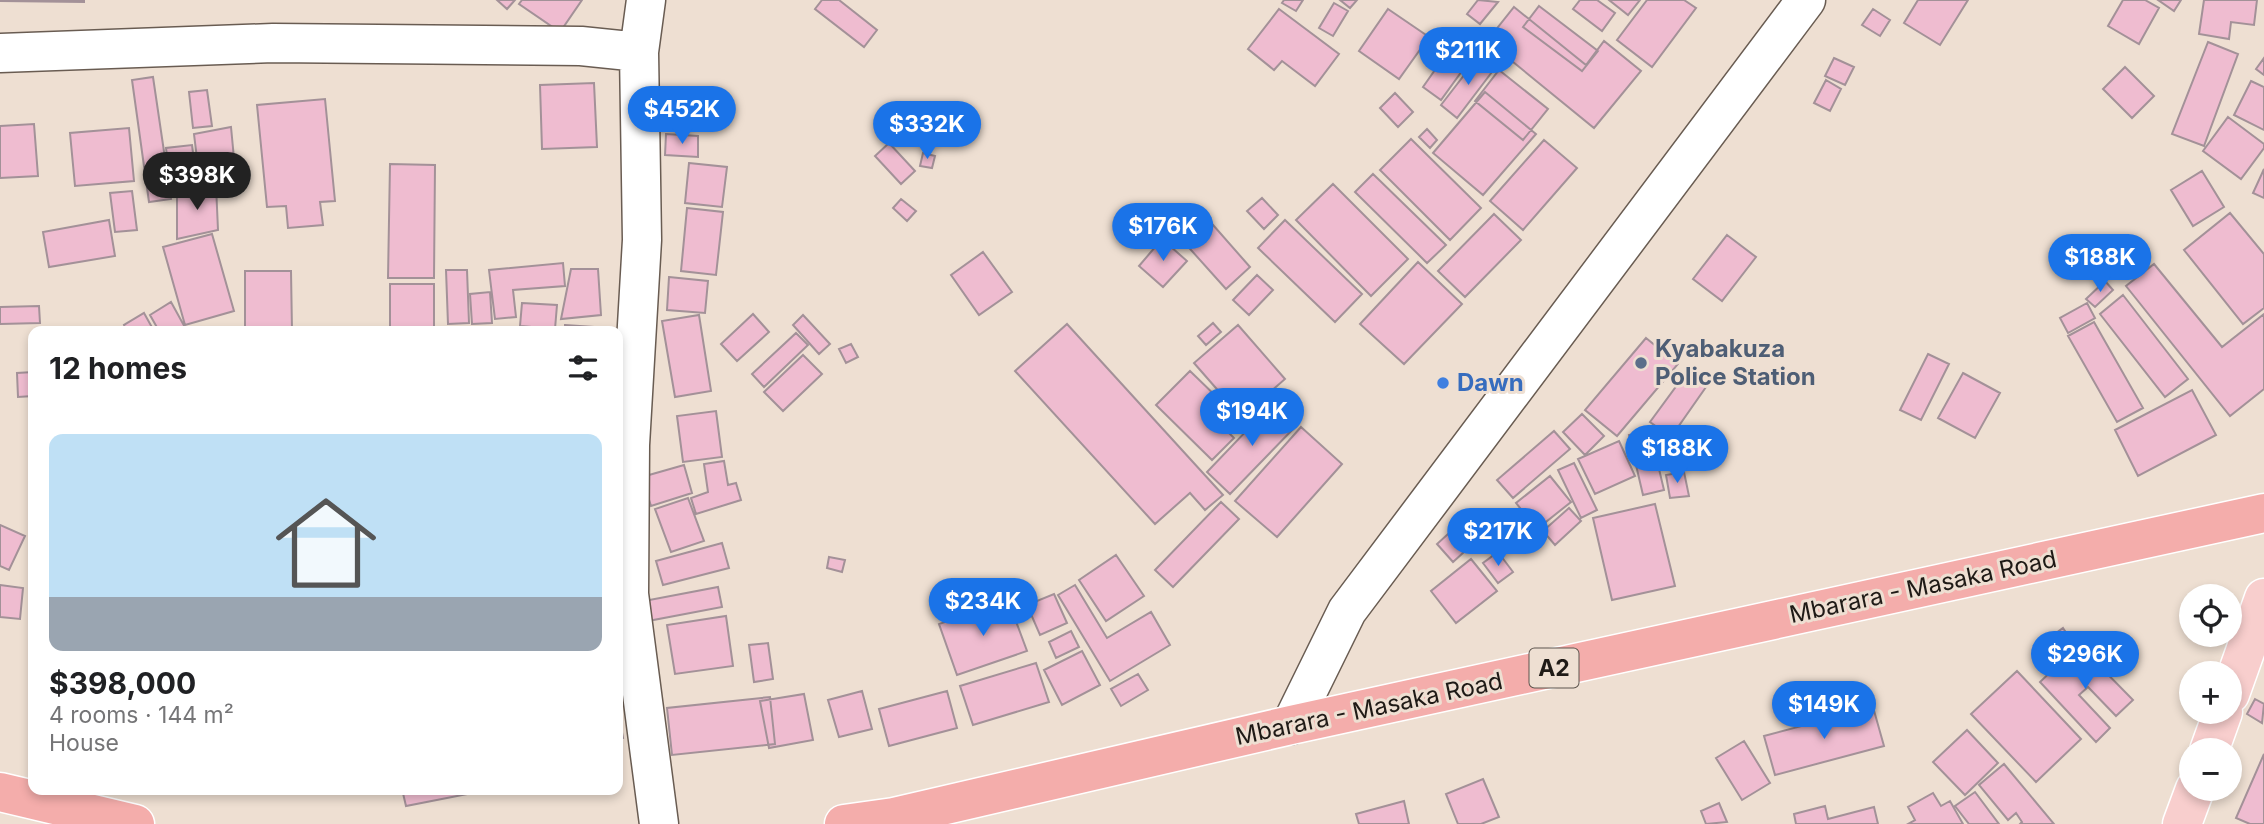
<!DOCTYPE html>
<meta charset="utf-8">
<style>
body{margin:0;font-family:Inter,sans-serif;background:#f6f6f6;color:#202124;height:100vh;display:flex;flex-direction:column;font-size:26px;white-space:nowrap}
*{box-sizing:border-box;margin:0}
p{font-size:23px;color:#757577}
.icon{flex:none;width:38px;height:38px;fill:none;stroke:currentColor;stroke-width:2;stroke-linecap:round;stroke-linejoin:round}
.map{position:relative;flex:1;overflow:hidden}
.side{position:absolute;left:28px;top:326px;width:595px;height:469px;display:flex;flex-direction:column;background:#fff;border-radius:14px;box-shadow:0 4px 10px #0003}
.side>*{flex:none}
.controls{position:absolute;left:2179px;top:584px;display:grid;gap:14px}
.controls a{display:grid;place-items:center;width:63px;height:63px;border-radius:50%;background:#fff;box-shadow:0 4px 10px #0003;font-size:35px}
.price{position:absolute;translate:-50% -60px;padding:0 16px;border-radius:24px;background:#1a73e8;color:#fff;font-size:23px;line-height:46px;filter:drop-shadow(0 2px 4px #0008)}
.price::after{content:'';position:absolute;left:50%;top:42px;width:21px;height:16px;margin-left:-10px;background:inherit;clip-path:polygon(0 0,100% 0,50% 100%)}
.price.selected{background:#222;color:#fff}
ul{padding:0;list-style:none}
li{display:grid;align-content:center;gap:14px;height:371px;padding:0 21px}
li span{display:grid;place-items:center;height:217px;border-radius:14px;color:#555}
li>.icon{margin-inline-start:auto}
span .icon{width:126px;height:126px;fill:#fffc;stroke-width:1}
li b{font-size:30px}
h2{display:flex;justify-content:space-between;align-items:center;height:84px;padding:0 21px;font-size:30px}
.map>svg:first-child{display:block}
.building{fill:#efbcd0;stroke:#a39198;stroke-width:2}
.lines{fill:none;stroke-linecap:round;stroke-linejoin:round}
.minor-casing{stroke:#695c52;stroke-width:41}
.major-casing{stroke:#fff;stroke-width:41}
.highway-casing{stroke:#fff;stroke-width:41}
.minor{stroke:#fff;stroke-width:38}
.major{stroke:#f8cecd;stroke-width:38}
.highway{stroke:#f4adab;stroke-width:38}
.service-dot{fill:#5c6f8a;stroke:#eedfd2;stroke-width:2.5}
.shop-dot{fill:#3f7fe0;stroke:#eedfd2;stroke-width:2.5}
.labels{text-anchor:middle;stroke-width:6;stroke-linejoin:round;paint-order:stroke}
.shield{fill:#eedfd2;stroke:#5d554e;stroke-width:2}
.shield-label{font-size:23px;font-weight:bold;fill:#1f1a16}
.service-label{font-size:24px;font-weight:bold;fill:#4e5e75;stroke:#eedfd2;text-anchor:start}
.shop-label{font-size:24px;font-weight:bold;fill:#366cbe;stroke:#eedfd2;text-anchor:start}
.street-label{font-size:24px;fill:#1f1a16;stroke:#eedfd2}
</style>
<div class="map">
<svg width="2264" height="824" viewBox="0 0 2264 824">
<rect width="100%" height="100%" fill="#eedfd2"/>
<path class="building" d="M0 0H84V2L0 1Z
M497 0H515L507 9Z
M522 0H582L560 32 519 4Z
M822 0H839L877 30 864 47 815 9Z
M1284 0H1303L1296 11 1282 3Z
M1340 0H1357L1350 8Z
M1478 0 1498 2 1480 24 1467 14Z
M1580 0H1597L1615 13 1602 31 1573 9Z
M1609 0H1640L1628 15Z
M1647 0H1684L1696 8 1652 67 1617 40Z
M1918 0H1968L1940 45 1904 23Z
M2123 0H2145L2159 8 2139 44 2108 26Z
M2158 0H2181L2174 11Z
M2204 0H2257L2254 25 2231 22 2229 39 2199 34Z
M1334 3 1348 11 1333 36 1319 28Z
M1539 6 1598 51 1582 71 1523 27Z
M1514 7 1586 65 1604 41 1641 71 1594 128 1502 53 1494 63 1479 51Z
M1279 9 1339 54 1315 86 1282 61 1274 70 1248 49Z
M1388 9 1429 37 1399 79 1359 51Z
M1873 9 1890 20 1880 36 1862 25Z
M1461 33 1480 46 1441 100 1423 87Z
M2208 42 2238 54 2204 146 2172 134Z
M1479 56 1495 68 1457 118 1441 105Z
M1834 58 1854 67 1845 85 1825 76Z
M2264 58V75L2256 69Z
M2125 67 2154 96 2132 118 2103 89Z
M1499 70 1548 109 1523 140 1475 101Z
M153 77 171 199 149 202 132 80Z
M1826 80 1841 89 1830 111 1814 103Z
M2251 81 2264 87V130L2234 115Z
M594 83 597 147 542 149 540 85Z
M207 90 212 126 193 128 189 92Z
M1485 92 1536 134 1483 195 1433 153Z
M1395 93 1413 112 1398 127 1380 108Z
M325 99 335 201 320 202 323 225 288 228 286 206 267 207 257 105Z
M2228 117 2264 144V148L2241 179 2203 151Z
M34 124 38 176 0 178V126Z
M231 127 235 169 199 175 194 134Z
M129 128 134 181 75 186 70 133Z
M1427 129 1437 140 1430 148 1419 137Z
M666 134 698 136V157L665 155Z
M1411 139 1481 208 1450 240 1380 170Z
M1544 140 1577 168 1523 230 1490 201Z
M889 143 915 171 901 184 875 156Z
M192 145 197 184 171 187 166 148Z
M923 153 935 156 932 168 920 166Z
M689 163 727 167 722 207 685 203Z
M390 164 435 165 434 278H388Z
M2264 169V198L2253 193Z
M2202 171 2224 207 2193 226 2171 190Z
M1373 174 1446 245 1427 263 1355 192Z
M1333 184 1408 259 1371 296 1296 220Z
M216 185 218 230 177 239V194Z
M132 191 137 230 115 232 110 193Z
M1262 198 1278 215 1264 229 1247 211Z
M901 199 916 211 907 221 893 208Z
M687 208 723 212 716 275 681 271Z
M1199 209 1250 267 1226 289 1174 231Z
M2230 213 2264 254V308L2243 324 2184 250Z
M1494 214 1521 240 1465 297 1438 271Z
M109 220 115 256 49 267 43 232Z
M1285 220 1362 294 1335 322 1258 248Z
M212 234 234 311 185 325 163 247Z
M1727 235 1756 257 1722 301 1693 279Z
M1162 239 1187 261 1163 287 1139 266Z
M983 252 1012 292 979 315 951 275Z
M1418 262 1462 304 1404 364 1360 324Z
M563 263 565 286 513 290 516 317 495 319 489 270Z
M2154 264 2222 347 2264 314V389L2230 416 2126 286Z
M571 269H598L601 315 561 319Z
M446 270H467L469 323 448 324Z
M245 271H291L292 331H245Z
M1257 275 1273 290 1249 315 1233 300Z
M669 277 708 281 705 313 667 310Z
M2105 281 2113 290 2095 307 2086 299Z
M390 284H434V331H390Z
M490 292 492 323 472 324 470 294Z
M2123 295 2188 379 2165 397 2100 314Z
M171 302 187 331H159L150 315Z
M522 303 557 305 555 329 520 326Z
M2087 303 2095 318 2068 333 2060 318Z
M39 306 40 323 0 324V307Z
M144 313 154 331H127L124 325Z
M753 314 769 332 737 361 721 344Z
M699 315 711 391 675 397 662 321Z
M803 315 830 344 819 354 793 325Z
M2094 322 2143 408 2117 422 2068 336Z
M1213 323 1221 332 1206 345 1198 336Z
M1067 324 1223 495 1205 510 1190 493 1155 524 1015 371Z
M565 325 608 328V331H565Z
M1238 325 1285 379 1231 426 1218 412 1229 403 1194 363Z
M796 333 808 345 764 387 752 374Z
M1646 338 1678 364 1617 436 1585 410Z
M851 344 858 357 846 363 839 349Z
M1928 354 1949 364 1921 420 1900 410Z
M803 355 822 374 783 411 764 392Z
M1190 371 1223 403 1211 415 1234 438 1212 460 1156 405Z
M33 372V396L18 397 17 373Z
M1686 373 1706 387 1671 437 1650 422Z
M1963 373 2000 393 1975 438 1938 418Z
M2192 390 2216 435 2138 476 2115 430Z
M1274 402 1297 425 1230 494 1207 472Z
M716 411 722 457 683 462 677 416Z
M1582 414 1604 436 1585 455 1563 432Z
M1301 427 1342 464 1277 537 1235 501Z
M1554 431 1570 449 1513 498 1497 480Z
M1650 431 1664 490 1643 495 1629 435Z
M1680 437 1689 458 1669 468 1658 447Z
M1619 441 1635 476 1595 494 1578 459Z
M724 461 728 485 736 483 741 500 696 514 691 498 708 492 704 464Z
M1574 463 1597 510 1581 518 1558 470Z
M684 465 692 493 651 506 642 477Z
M1684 472 1689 496 1670 498 1666 475Z
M1550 476 1571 502 1537 529 1516 503Z
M688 498 704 541 671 552 655 509Z
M1221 502 1239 519 1173 587 1155 570Z
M1655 504 1675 586 1612 600 1593 518Z
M1569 508 1581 521 1555 545 1543 531Z
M1470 514 1486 532 1453 562 1437 544Z
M0 525 25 536 9 570 0 566Z
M722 543 729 568 663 585 656 561Z
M1498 552 1513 572 1498 583 1483 563Z
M1116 555 1144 596 1106 621 1079 580Z
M829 557 845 560 842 572 827 568Z
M1471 559 1497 591 1456 623 1431 591Z
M0 585 23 588 20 619 0 617Z
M1075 585 1107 638 1151 612 1170 645 1110 681 1058 595Z
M718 587 722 607 648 621 644 601Z
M1054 594 1067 623 1040 635 1027 605Z
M1008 600 1027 651 957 675 939 624Z
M726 616 733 666 675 674 667 625Z
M2063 628 2073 643 2059 653 2048 639Z
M1071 631 1079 647 1056 658 1049 642Z
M768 643 773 679 754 682 749 645Z
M2079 645 2133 700 2116 716 2088 687 2079 695 2110 728 2096 742 2040 682Z
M1082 651 1100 685 1062 705 1044 670Z
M1036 663 1049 702 973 725 960 686Z
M2017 671 2081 739 2036 782 1971 714Z
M1138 674 1148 690 1121 706 1111 689Z
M862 691 872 729 839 737 828 700Z
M947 691 957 728 889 746 879 709Z
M804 694 813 740 769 748 760 701Z
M770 697 775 744 672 755 667 708Z
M2255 699 2264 704 2262 723 2247 714Z
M1873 707 1884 746 1775 775 1764 736Z
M618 710 623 738 618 739Z
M1967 730 1998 763 1965 795 1933 762Z
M1744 741 1770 783 1742 800 1716 758Z
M2264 754V824H2250L2236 818Z
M2004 764 2054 824H2020L2022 822 2016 813 2008 820 1979 785Z
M1483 779 1499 817 1481 824H1458L1446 794Z
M402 789H488V790L406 806Z
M1975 792 1999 824H1969L1955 806Z
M1933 793 1941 806 1950 801 1963 824H1908L1915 820 1908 807Z
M1404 801 1409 824H1359L1356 814Z
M1719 803 1727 822 1706 824 1701 811Z
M1825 806 1828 819 1874 807 1878 824H1796L1794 814Z"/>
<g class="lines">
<defs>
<path id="minor" d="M646 0 639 52 642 240 630 445 629 594 659 824
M0 53 273 43 581 46 639 52
M1291 725 1347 611 1806 0"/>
<path id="major" d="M2230 694 2264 598
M2209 751 2223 712
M2182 824 2195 789"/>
<path id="highway" d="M0 792 135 824
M844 824 894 817 1291 725 2264 513"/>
</defs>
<use href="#minor" class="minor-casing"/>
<use href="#major" class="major-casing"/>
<use href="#highway" class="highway-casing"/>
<use href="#minor" class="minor"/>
<use href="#major" class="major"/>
<use href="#highway" class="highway"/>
</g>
<circle class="service-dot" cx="1641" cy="363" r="7"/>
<circle class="shop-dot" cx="1443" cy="383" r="7"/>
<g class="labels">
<rect class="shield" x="1529.5" y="648.5" width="49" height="39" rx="5"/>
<g class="shield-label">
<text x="1554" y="676">A2</text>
</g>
<g class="service-label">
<text x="1655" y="357">Kyabakuza<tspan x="1655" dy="28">Police Station</tspan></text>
</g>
<g class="shop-label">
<text x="1457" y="391">Dawn</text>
</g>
<g class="street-label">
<text transform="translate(1923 587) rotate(-12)" y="8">Mbarara - Masaka Road</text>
<text transform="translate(1369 709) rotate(-12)" y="8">Mbarara - Masaka Road</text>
</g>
</g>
</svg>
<div class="controls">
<a><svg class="icon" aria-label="locate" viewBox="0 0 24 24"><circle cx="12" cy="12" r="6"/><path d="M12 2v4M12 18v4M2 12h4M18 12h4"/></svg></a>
<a>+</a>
<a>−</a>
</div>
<b class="price" style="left:1468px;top:87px">$211K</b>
<b class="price" style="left:682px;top:146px">$452K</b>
<b class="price" style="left:927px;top:161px">$332K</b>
<b class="price selected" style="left:197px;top:212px">$398K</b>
<b class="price" style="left:1163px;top:263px">$176K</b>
<b class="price" style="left:2100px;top:294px">$188K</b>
<b class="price" style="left:1252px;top:448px">$194K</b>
<b class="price" style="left:1677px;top:485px">$188K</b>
<b class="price" style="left:1498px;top:568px">$217K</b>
<b class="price" style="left:983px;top:638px">$234K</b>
<b class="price" style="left:2085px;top:691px">$296K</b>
<b class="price" style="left:1824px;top:741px">$149K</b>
<section class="side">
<h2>12 homes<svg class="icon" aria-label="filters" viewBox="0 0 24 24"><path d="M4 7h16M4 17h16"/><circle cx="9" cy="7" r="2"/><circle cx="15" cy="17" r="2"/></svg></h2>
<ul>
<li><span style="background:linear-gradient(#bfe0f5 75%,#9aa5b1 0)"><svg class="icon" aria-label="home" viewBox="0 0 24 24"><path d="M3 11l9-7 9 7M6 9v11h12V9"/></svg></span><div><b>$398,000</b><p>4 rooms · 144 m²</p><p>House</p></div></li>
</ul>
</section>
</div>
